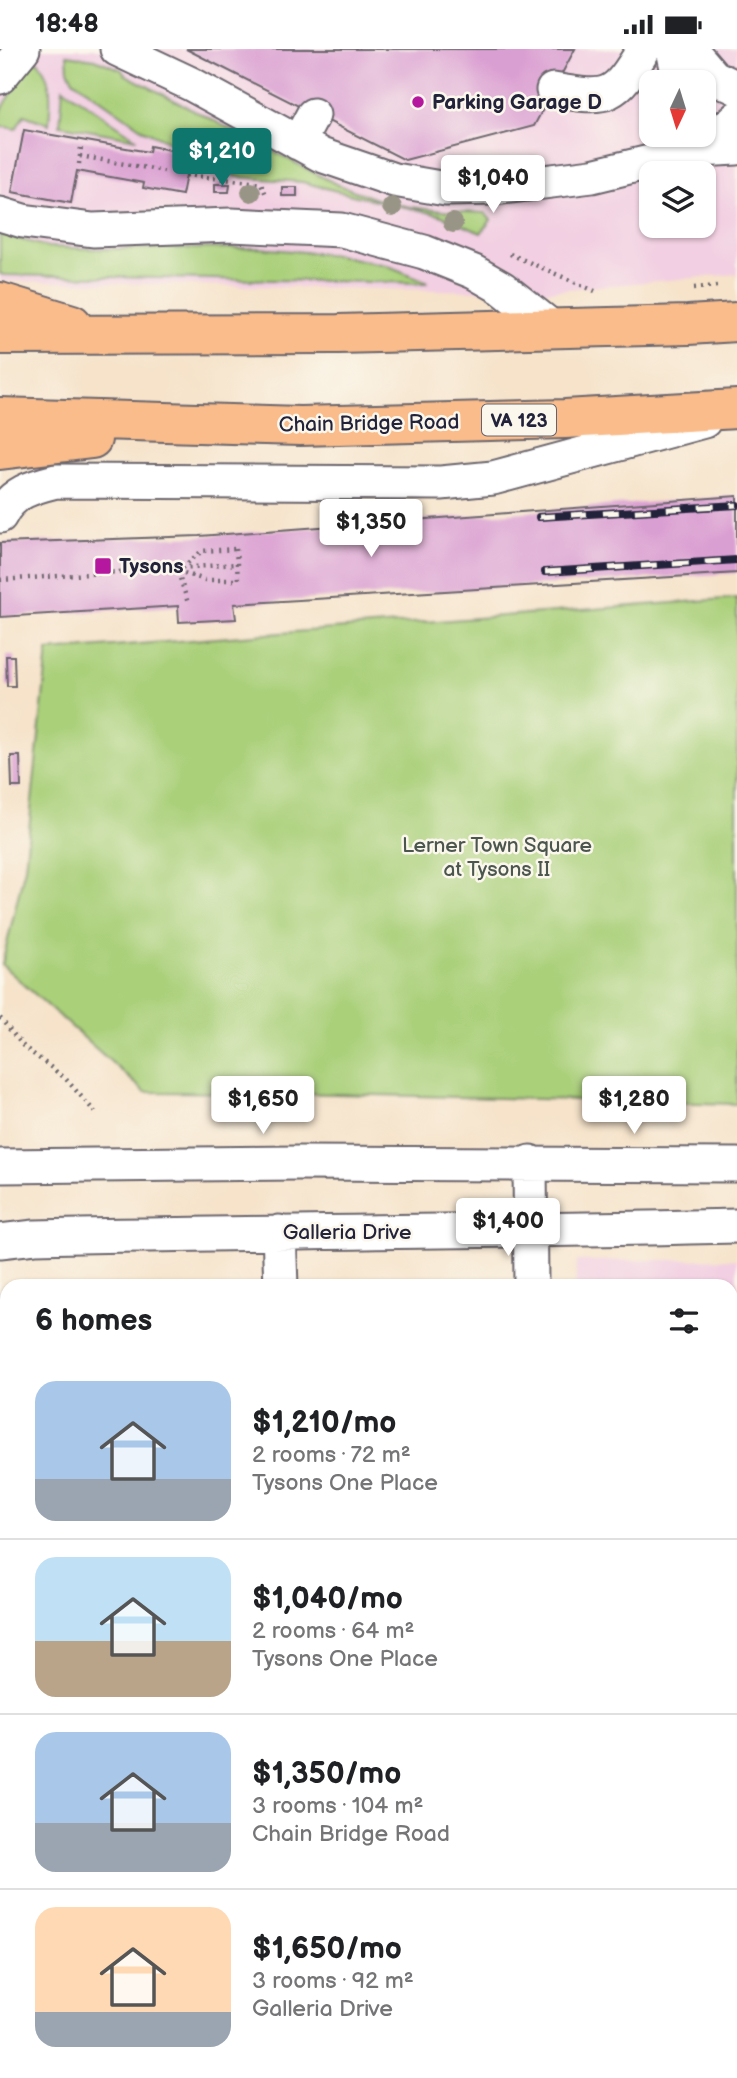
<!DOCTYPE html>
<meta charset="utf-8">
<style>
body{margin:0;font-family:"Balsamiq Sans",sans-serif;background:#f6f6f6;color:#202124;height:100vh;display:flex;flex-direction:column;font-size:26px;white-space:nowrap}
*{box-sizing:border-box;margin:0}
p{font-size:23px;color:#757577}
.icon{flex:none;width:38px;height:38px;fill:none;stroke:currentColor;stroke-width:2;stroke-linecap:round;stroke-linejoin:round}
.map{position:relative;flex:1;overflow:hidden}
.drawer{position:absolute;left:0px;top:1230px;width:738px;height:800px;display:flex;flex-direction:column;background:#fff;border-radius:21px 21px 0 0;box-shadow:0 2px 5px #0004}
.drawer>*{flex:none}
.needle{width:46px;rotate:184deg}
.tools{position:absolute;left:639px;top:21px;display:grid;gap:14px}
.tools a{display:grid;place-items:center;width:77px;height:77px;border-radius:14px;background:#fff;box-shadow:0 2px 5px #0004;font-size:35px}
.price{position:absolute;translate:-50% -60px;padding:0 16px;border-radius:7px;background:#fff;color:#222;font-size:23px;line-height:46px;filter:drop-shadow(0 2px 4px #0008)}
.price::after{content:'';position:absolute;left:50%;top:42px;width:21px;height:16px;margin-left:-10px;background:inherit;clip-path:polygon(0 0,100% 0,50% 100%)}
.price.on{background:#0f766e;color:#fff}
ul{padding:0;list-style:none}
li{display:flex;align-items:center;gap:21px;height:175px;padding:0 35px}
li+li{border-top:2px solid #e0e0e0}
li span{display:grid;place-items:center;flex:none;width:196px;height:140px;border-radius:21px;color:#555}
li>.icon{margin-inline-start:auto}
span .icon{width:84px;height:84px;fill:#fffc;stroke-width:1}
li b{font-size:30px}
h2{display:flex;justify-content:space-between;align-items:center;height:84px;padding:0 35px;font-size:30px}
.status{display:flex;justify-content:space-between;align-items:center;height:49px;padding:0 35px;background:#fff;direction:ltr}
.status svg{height:19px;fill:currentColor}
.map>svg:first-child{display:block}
.built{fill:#f2cfe2;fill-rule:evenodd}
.green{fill:#aad07a;stroke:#66795a;stroke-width:2}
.building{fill:#da9fd2}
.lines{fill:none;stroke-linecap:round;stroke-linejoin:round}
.minor-casing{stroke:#6c666d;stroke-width:37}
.major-casing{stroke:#6c666d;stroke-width:42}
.path{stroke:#6c666d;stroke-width:4.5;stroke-dasharray:2 5;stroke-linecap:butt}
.minor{stroke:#fff;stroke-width:33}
.major{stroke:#f9bc8a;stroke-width:38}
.rail-casing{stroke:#22223b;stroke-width:8}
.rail{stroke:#fbf7ec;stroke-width:5;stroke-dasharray:16;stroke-linecap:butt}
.tree{fill:#989586}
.poi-dot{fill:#b5179e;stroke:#fbf7ec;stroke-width:2.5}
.labels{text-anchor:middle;stroke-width:5;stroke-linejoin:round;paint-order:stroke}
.shield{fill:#fbf7ec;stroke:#636270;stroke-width:2}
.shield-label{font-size:19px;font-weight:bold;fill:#22223b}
.poi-label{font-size:21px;font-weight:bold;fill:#22223b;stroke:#fbf7ec;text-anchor:start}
.street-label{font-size:21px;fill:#22223b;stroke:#fbf7ec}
.park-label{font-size:21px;fill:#4b564e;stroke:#fbf7ec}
</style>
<div class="status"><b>18:48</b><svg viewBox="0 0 49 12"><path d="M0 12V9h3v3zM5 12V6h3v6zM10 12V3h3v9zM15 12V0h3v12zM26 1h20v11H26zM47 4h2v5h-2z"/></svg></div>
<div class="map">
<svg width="737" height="2029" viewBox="0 0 737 2029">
<rect width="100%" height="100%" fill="#fbf7ec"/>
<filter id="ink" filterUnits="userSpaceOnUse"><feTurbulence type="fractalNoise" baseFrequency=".0143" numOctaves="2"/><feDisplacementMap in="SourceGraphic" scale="14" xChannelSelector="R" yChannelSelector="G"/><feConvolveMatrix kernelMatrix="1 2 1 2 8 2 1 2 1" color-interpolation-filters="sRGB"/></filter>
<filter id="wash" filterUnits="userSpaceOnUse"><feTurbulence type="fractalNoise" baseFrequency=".00686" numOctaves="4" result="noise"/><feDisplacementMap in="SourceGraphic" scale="28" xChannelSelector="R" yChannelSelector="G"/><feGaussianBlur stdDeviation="1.57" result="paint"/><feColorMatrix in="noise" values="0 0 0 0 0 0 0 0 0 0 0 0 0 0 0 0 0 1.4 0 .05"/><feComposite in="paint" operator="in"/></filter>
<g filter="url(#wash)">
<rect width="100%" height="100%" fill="#f6e3ca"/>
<path class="built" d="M0 0H737V225L535 243 0 232ZM651 33H704V86H651ZM651 124H704V177H651Z
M737 1210V2029H543V2023H732V1237H575L577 1212Z
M0 1242H7V2023H500V2029H0Z"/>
<path class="green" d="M67 6 95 10 122 21 124 25 336 135 376 150 410 158 443 162 485 164 491 171 481 184 440 166 352 146 302 133 238 128 223 122 199 102 188 101 144 81 73 31 68 21Z
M38 12C53 31 51 51 49 75L24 66 16 80 0 77V64L27 17Z
M63 39 137 90 60 76Z
M0 185 48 198 97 200 260 199 337 206 386 216 426 232 427 234 4 226 0 225Z
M737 549V1055L293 1044 145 1043 2 916 25 818 48 602Z"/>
<g id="blocks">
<path class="building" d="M186 0H575L534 77 405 111Z
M24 81 149 103 150 97 190 105 182 146 143 139 144 134 77 122 71 154 12 143Z
M215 135H230L229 143H215Z
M282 138H297V147H282Z
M737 447V524L234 555 236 570 179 573 178 557 0 568V494L199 487Z
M6 607H14L15 637H7Z
M11 707H20L21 738H12Z
M732 1248H737V1484H732Z
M732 1559H737V2029H587V2023H732Z
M206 2023H500V2029H219Z"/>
</g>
</g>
<g filter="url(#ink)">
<use href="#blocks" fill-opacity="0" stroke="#6c666d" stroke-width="2"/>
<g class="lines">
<defs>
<path id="minor" d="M117 0 191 35 321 106 394 131 446 140 494 139 592 127 699 101 737 99
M673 0 680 33
M690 0 714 28 737 39
M0 28 23 0
M553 41C610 51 614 49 644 0
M298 94 313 66
M699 101 737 69
M0 165 23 172 93 181 231 176 342 181 424 203 474 223 502 239 554 280
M0 467C12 443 32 438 56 432L441 434 493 429 704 372
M530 1113 531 1237
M0 1117 298 1114 737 1116
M279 1183 281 1237
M0 1192 35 1188C269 1183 503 1183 737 1177
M732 1516H737
M0 1715H7
M105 2023 119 2029
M0 2027 23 2023
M527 2029V2023"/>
<path id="major" d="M0 253 72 275
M0 286 338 285 688 276 737 273
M0 368 300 377 565 370 737 360
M0 401 92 390"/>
</defs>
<use href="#minor" class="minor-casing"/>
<use href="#major" class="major-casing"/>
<path class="path" d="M80 107 164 122
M79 115 81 98
M186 126 261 134 267 148
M510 205 595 242
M694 239 718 237
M236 500 238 531H205L178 522 202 502Z
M178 523 188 554
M0 531 237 515
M0 969 24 998 65 1029 95 1063"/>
<use href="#minor" class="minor"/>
<use href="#major" class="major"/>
<defs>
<path id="rail" d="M539 468 737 456
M545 523 737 511"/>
</defs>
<use href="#rail" class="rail-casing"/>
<use href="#rail" class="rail"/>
</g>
<g class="tree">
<circle cx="251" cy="143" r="10"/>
<circle cx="392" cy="158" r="10"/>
<circle cx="453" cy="174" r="10"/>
</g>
</g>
<g class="poi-dot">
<circle cx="418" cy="53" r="7"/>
<rect x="94" y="508" width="18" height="18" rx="3.5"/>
</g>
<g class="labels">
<rect class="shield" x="482" y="355.5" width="74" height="31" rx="5"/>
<g class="shield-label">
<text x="519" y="378">VA 123</text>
</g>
<g class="poi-label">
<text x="432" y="60">Parking Garage D</text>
<text x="119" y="524">Tysons</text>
</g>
<g class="street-label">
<text transform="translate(369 374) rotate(-1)" y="7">Chain Bridge Road</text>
<text x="347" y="1190">Galleria Drive</text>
</g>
<g class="park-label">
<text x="497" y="803">Lerner Town Square<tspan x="497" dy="24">at Tysons II</tspan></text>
</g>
</g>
</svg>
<div class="tools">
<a><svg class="needle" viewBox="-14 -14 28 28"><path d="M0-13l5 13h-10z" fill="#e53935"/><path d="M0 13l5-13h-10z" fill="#757577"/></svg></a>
<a><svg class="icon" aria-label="layers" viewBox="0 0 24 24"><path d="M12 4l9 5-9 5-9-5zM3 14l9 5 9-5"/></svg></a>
</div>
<b class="price on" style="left:222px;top:139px">$1,210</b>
<b class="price" style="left:493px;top:166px">$1,040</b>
<b class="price" style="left:371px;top:510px">$1,350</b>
<b class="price" style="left:263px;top:1087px">$1,650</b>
<b class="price" style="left:634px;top:1087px">$1,280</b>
<b class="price" style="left:508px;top:1209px">$1,400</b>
<section class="drawer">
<h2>6 homes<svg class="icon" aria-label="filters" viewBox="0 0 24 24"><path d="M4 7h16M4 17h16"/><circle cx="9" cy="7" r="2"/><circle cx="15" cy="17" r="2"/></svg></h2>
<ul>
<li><span style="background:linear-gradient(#a9c7e8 70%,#9aa5b1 0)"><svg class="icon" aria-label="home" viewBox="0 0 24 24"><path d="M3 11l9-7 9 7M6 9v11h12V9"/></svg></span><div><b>$1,210/mo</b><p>2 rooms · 72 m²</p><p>Tysons One Place</p></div></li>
<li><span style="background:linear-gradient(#bfe0f5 60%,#b9a48a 0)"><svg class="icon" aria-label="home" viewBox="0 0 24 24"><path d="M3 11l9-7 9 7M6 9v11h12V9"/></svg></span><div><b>$1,040/mo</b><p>2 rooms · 64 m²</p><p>Tysons One Place</p></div></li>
<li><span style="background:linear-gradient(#a9c7e8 65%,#9aa5b1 0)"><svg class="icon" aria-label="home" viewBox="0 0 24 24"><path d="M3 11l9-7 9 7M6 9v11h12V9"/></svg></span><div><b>$1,350/mo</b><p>3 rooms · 104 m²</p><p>Chain Bridge Road</p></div></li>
<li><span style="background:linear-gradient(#ffd9b3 75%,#9aa5b1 0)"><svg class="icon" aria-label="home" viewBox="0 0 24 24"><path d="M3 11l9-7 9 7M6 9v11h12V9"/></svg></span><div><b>$1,650/mo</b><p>3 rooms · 92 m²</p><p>Galleria Drive</p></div></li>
</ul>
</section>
</div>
